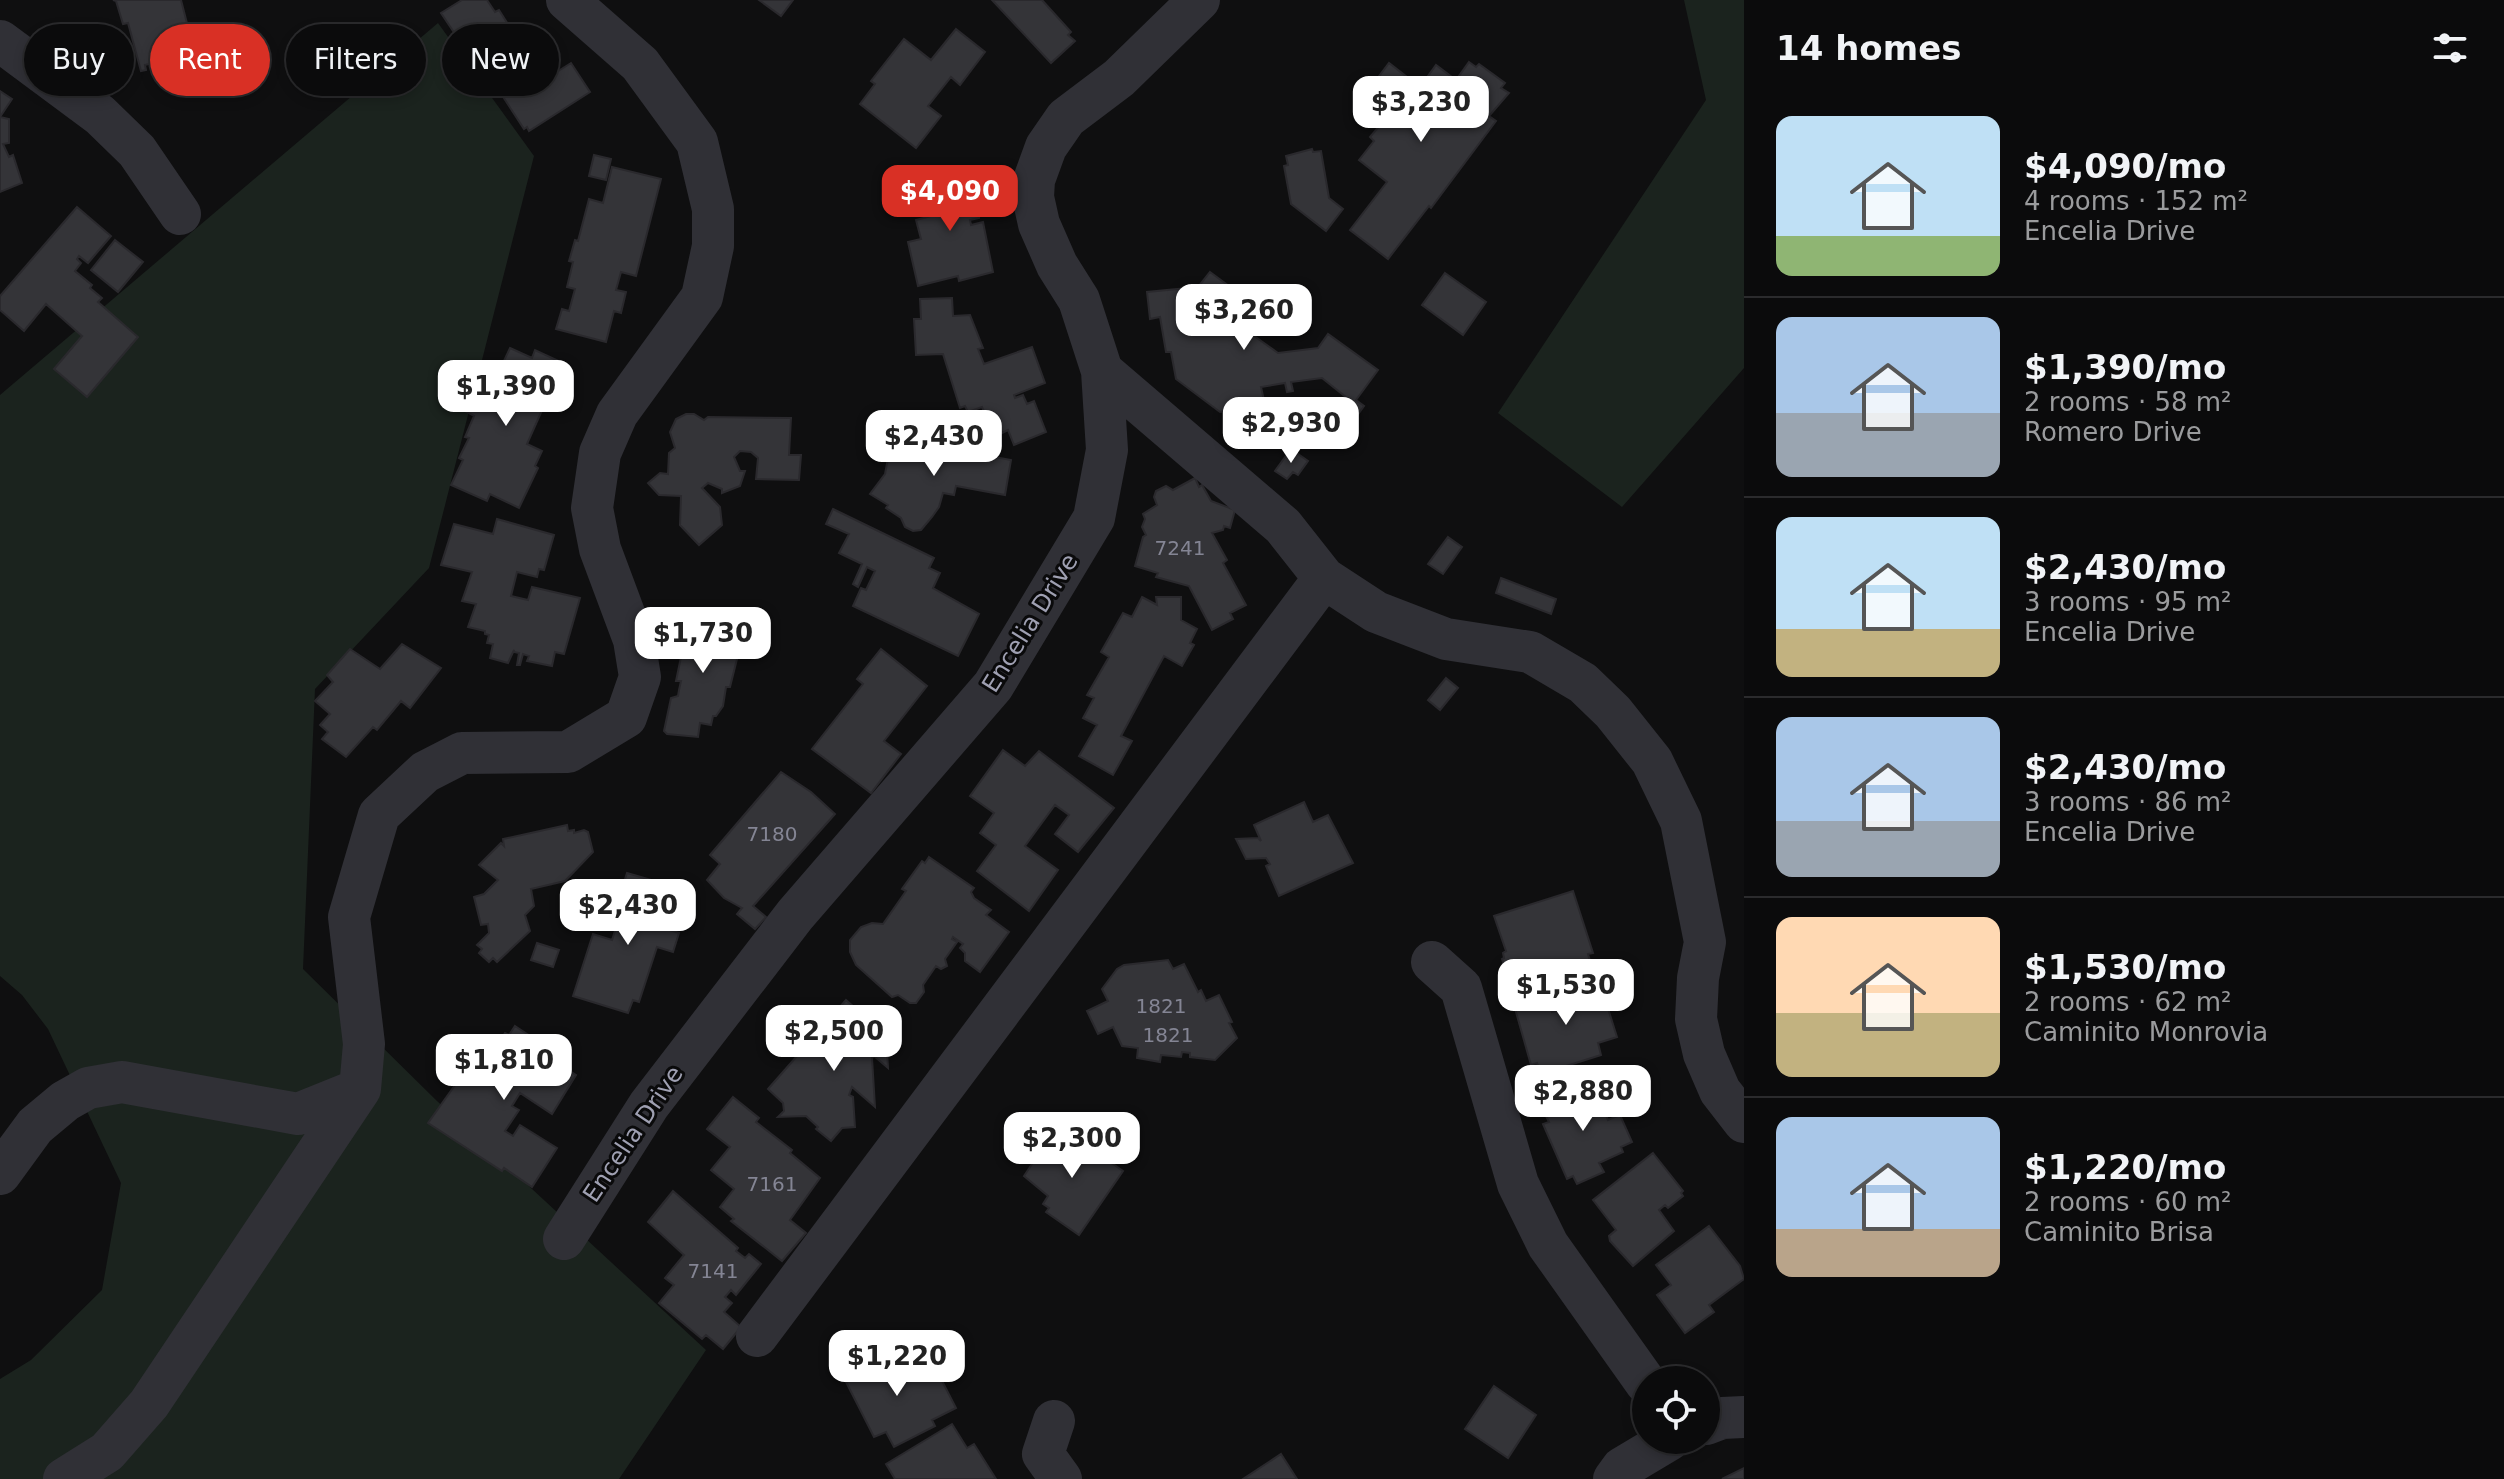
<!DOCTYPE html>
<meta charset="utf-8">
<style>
body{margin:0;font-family:"DejaVu Sans",sans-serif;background:#19191a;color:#f1f3f6;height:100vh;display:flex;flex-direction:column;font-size:30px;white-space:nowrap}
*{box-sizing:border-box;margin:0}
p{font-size:26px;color:#9a9b9d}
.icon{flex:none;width:44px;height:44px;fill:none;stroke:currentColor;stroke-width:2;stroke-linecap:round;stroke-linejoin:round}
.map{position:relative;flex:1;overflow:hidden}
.panel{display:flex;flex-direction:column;background:#0b0b0c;width:760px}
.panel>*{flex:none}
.guide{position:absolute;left:24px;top:24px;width:760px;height:72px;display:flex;gap:16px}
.tools{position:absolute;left:1632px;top:1366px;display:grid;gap:16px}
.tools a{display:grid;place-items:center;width:88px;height:88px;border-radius:50%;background:#0b0b0c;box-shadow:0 4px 12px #0003,0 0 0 2px #2b2b2d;font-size:40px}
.price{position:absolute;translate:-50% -68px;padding:0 18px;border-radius:16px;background:#fff;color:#222;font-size:26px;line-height:52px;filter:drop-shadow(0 2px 4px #0008)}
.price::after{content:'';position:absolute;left:50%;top:48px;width:24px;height:18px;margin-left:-12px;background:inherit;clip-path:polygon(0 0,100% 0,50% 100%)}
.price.current{background:#d93025;color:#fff}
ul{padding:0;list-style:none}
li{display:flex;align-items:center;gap:24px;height:200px;padding:0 32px}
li+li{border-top:2px solid #2b2b2d}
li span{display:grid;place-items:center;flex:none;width:224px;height:160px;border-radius:16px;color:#555}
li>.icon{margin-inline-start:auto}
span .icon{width:96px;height:96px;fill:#fffc;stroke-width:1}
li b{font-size:34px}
h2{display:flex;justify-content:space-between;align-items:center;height:96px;padding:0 32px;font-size:34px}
.tag{padding:0 28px;border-radius:36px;background:#0b0b0c;box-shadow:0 4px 12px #0003,0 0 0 2px #2b2b2d;font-size:28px;line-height:72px}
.tag.current{background:#d93025;color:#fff}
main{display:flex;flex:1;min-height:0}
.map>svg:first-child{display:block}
.green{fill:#1b231e}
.building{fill:#343438;stroke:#2a292d;stroke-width:2}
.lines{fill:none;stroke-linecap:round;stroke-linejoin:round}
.minor{stroke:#303036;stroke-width:42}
.labels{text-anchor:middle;stroke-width:6;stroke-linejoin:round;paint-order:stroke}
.number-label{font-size:20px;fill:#848594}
.street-label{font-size:24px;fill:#9fa0b2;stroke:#0a0a0b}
</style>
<main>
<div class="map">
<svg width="1744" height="1479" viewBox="0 0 1744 1479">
<rect width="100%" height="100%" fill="#0f0f10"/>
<path class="green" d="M1684 0H1744V368L1622 507 1498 413 1706 100Z
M438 23 534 156 429 568 315 689 303 969 437 1101 706 1350 619 1479H0V1379L31 1360 102 1290 121 1183 48 1029 22 995 0 976V395Z"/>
<path class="building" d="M113 0H181L189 31 182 33 188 54 145 65 146 70 141 71 128 23 123 24 116 1Z
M462 0H487L495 12 499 10 520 43 512 49 532 81 535 78 539 83 571 63 590 92 529 131 527 127 524 129 494 83 490 86 441 13Z
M759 0H793L781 16Z
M992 0H1042L1071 32 1068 35 1075 41 1051 63Z
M956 29 985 52 960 85 951 77 928 106 941 116 916 148 860 104 875 84 871 81 904 39 931 60Z
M1469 62 1476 67 1479 64 1505 83 1501 88 1509 93 1489 116 1496 121 1431 208 1429 206 1388 259 1350 230 1387 182 1359 160 1374 141 1370 137 1382 123 1358 104 1389 63 1420 87 1436 65 1456 80Z
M0 91 12 99 0 117 9 119V143L3 144 9 157 13 155 22 183 0 192Z
M1312 149 1313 152 1321 151 1329 198 1343 209 1326 231 1291 204 1284 166 1288 165 1286 156Z
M594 155 611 159 606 180 589 176Z
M612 167 661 179 636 276 621 272 616 290 626 292 621 313 614 311 606 342 556 329 562 309 569 311 575 289 567 287 573 262 569 261 575 240 578 241 589 199 603 203Z
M967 169 971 183H974L977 194 973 195 979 213V218L970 220 971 225 983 222 993 272 959 281 958 276 918 286 908 242 921 239 916 220 931 216 922 180Z
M77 207 111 236 88 263 79 256 77 259 81 263 75 271 92 285 90 288 102 298 98 302 138 337 87 397 54 369 82 336 46 304 24 331 0 310V296Z
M115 240 143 262 118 292 91 270Z
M1210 272 1248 300 1241 311 1243 328 1278 353 1318 348 1328 334 1378 370 1356 400 1364 406 1351 424 1341 416 1352 402 1322 378 1291 382 1293 391 1287 392 1285 383 1261 387 1265 405 1220 412 1176 379 1171 352H1166L1160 317 1150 319 1147 292 1198 287Z
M1445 273 1486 302 1463 335 1422 305Z
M952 298 953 316 970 315 983 348 978 349 984 364 1032 347 1045 383 1014 395 1015 398 1023 395 1027 404 1034 401 1046 432 1014 445 1008 430 1002 433 996 417 988 421 982 407 968 412 965 406 960 408 943 354 916 355 914 319H921L920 299Z
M510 348 532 358 535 350 563 363 527 444 542 451 535 466 538 468 519 508 490 494 487 501 451 485 463 460 459 458 469 438 465 437 474 416 465 411 483 372 496 378Z
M686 414H694L704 420 708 417 791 418 789 455H801L799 480 756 479 758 458 751 452 740 451 734 457 740 471H745L740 486 722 493V489L708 483 702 488 720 507 722 525 699 545 680 525 681 496 659 495 648 483 660 473 668 474 669 453 675 448 670 432 676 419Z
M892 437 965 446 963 451 1011 460 1005 495 956 486 954 495 943 493 939 507 932 517 921 530 913 531 905 527 901 518 886 508 888 505 870 494 885 474Z
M1291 449 1308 461 1298 475 1293 472 1287 479 1275 471Z
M1195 478 1199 487 1202 485 1211 501 1235 510 1230 528 1224 526 1223 530 1212 533 1227 560 1223 563 1246 605 1230 613 1233 619 1212 630 1189 586 1156 577 1158 573 1135 566 1143 537 1146 535 1142 527 1145 519 1143 514 1157 505 1154 497 1156 491 1166 486 1173 490Z
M833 509 934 558 929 568 940 573 933 588 979 614 958 656 853 606 861 588 866 590 875 571 867 567 858 587 853 584 862 564 839 553 849 534 826 524Z
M497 519 554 535 544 570 539 569 537 577 517 572 511 596 528 600 532 587 580 598 564 654 555 652 552 666 527 661 529 656 523 654 520 665H517L519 653 514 652V650L508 663 490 658 493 644 487 643 489 635 485 634V631L468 627 476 604 462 601 472 572 441 565 454 524 493 534Z
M1448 537 1462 547 1443 574 1428 564Z
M1501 578 1556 599 1551 614 1496 593Z
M1142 597 1157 605 1156 597H1181V620L1197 629 1190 643 1194 645 1182 666 1164 656 1121 736 1132 741 1113 775 1079 756 1097 725 1083 718 1094 698 1087 695 1109 657 1101 652 1123 613 1132 617Z
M690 614 729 622 727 632 743 635 730 687H726L723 706 716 716H713L711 725 700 723 698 737 667 734 664 731 671 698 678 696 679 690 681 681H676Z
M402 644 441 668 410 708 401 701 377 730 373 727 346 757 322 739 328 732 320 725 330 714 315 701 333 682 327 675 350 649 380 669Z
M881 649 927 686 884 741 901 754 871 793 812 749 863 684 857 679Z
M1446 678 1458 688 1440 710 1428 700Z
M1003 750 1025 766 1039 751 1114 808 1078 852 1055 834 1069 815 1055 805 1025 846 1058 870 1029 911 977 871 996 845 980 833 994 813 970 796Z
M781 772 811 792 835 814 753 906 766 917 755 929 737 914 742 908 724 898 707 880 720 864 710 855Z
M1304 802 1313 822 1328 815 1353 863 1279 896 1266 866 1270 864 1266 858 1246 859 1236 839 1258 838 1261 841 1254 825Z
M567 825 568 831 574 830V833L584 830 588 832 593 852 565 881 531 889 534 906 525 915 530 931 497 962 493 958 489 962 479 953 482 949 477 945 489 933 488 924 481 925 474 897 484 894 498 880 479 865 501 843 504 846 503 839Z
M929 857 974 888 971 892 974 898 991 910 986 915 1009 932 980 972 965 961V953L960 948 963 944 953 937 952 939 957 942 945 959 947 966 941 969 936 966 923 985 924 992 916 1003H910L898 995 892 997 856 965 850 952V940L861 927 872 923 883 924 906 891 902 889 922 861 925 863Z
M627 873 658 882 656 891 675 897 672 915 668 913 663 928 679 933 673 952 657 947 639 1002 633 1000 628 1013 573 996 593 934 612 940 625 900 619 898Z
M1573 891 1593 953 1588 954 1593 971 1549 985 1546 976 1511 988 1502 959 1504 958 1503 953 1506 951 1494 916Z
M537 943 559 950 553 967 531 960Z
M1168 960 1173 969 1184 964 1198 992 1201 990 1206 1001 1219 995 1232 1022 1229 1023 1237 1038 1215 1060 1190 1057V1053L1182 1052 1181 1057 1161 1055 1160 1062 1137 1058 1138 1048 1122 1046 1113 1027 1098 1034 1087 1011 1108 1001 1102 989 1117 969 1124 965Z
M1599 980 1617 1037 1598 1043 1601 1055 1541 1074 1537 1063 1531 1065 1514 1005 1548 995 1552 1012 1565 1008 1560 992Z
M846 1000 864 1016 874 1015V1024L886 1034 888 1068 874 1056 872 1058 875 1107 852 1087 849 1095 853 1097 855 1127 842 1128 831 1141 816 1129 818 1127 806 1116 778 1117 784 1111 783 1103 768 1089 812 1039 820 1046 840 1022 833 1015Z
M515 1026 559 1055 555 1061 576 1075 552 1114 520 1093 512 1106 519 1110 505 1131 513 1136 520 1125 557 1148 532 1187 504 1168 502 1171 428 1123 460 1078 451 1073 474 1038 493 1051 505 1033 509 1035Z
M1591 1082 1608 1120 1620 1115 1632 1142 1621 1147 1623 1152 1599 1163 1604 1172 1577 1184 1573 1176 1567 1179 1543 1124 1549 1122 1540 1104Z
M733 1097 759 1118 756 1122 792 1150 790 1153 820 1178 790 1220 806 1233 782 1261 731 1221 734 1219 720 1207 734 1189 711 1170 730 1147 707 1129Z
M1056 1128 1080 1145 1078 1148 1087 1153 1090 1148 1123 1171 1079 1235 1046 1212 1049 1208 1043 1204 1048 1196 1024 1176Z
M1653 1153 1683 1191 1681 1193 1683 1196 1668 1208 1665 1205 1659 1210 1674 1231 1633 1266 1610 1241 1609 1236 1616 1230 1593 1200Z
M673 1191 738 1248 736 1251 745 1258 749 1254 761 1264 736 1295 731 1290 725 1297 732 1303 724 1312 741 1327 723 1349 706 1335 702 1339 659 1303 674 1285 665 1278 684 1255 648 1222Z
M1709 1226 1740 1266 1744 1279 1709 1305 1714 1312 1685 1333 1657 1295 1671 1285 1656 1265Z
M894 1351 904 1371 916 1365 923 1380 938 1373 956 1408 932 1420 935 1426 894 1447 886 1432 874 1437 844 1378 849 1376 846 1370 868 1359 870 1363Z
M1494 1386 1536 1415 1508 1458 1465 1429Z
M952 1424 967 1448 974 1444 996 1479H895L886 1464Z
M1281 1454 1297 1479H1243Z
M1744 1468V1479H1722Z"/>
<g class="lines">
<path class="minor" d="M0 41 100 115 137 151 180 214
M1102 371 1283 526 1324 578 1376 612 1446 639 1530 652 1583 683 1613 712 1652 761 1681 821 1705 942 1698 978 1696 1019 1704 1054 1720 1091 1744 1122
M1432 962 1461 988 1518 1184 1548 1245 1646 1383
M0 1174 35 1126 65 1101 88 1088 122 1082 298 1114 360 1089
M564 1239 649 1105 795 915 993 686 1094 518 1107 450 1102 371 1079 300 1057 265 1039 224 1033 197 1034 180 1046 147 1066 118 1119 78 1199 0
M757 1336 1324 578
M1054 1421 1043 1454 1061 1479
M1706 1424 1722 1418 1744 1417
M64 1479 107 1452 149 1404 360 1089 364 1044 349 917 379 815 425 772 462 753 568 752 626 717 640 677 634 640 600 549 592 508 600 453 617 414 702 297 713 246V209L697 142 640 64 567 0
M1614 1479 1622 1468 1669 1440"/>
</g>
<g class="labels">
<g class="number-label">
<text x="1180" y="555">7241</text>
<text x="772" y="841">7180</text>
<text x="1161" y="1013">1821</text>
<text x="1168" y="1042">1821</text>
<text x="772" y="1191">7161</text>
<text x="713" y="1278">7141</text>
</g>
<g class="street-label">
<text transform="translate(1030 623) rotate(-58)" y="8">Encelia Drive</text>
<text transform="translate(633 1134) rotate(-56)" y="8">Encelia Drive</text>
</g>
</g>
</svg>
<div class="tools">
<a><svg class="icon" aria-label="locate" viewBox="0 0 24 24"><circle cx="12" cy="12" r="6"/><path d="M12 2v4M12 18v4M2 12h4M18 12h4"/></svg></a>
</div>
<b class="price" style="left:1421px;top:144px">$3,230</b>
<b class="price current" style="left:950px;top:233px">$4,090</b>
<b class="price" style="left:1244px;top:352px">$3,260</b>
<b class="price" style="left:506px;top:428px">$1,390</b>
<b class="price" style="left:1291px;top:465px">$2,930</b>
<b class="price" style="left:934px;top:478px">$2,430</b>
<b class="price" style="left:703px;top:675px">$1,730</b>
<b class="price" style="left:628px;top:947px">$2,430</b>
<b class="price" style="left:1566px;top:1027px">$1,530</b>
<b class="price" style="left:834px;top:1073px">$2,500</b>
<b class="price" style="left:504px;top:1102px">$1,810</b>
<b class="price" style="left:1583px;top:1133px">$2,880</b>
<b class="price" style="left:1072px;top:1180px">$2,300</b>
<b class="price" style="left:897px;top:1398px">$1,220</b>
<div class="guide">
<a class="tag">Buy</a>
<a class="tag current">Rent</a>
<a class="tag">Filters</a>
<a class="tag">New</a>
</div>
</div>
<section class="panel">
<h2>14 homes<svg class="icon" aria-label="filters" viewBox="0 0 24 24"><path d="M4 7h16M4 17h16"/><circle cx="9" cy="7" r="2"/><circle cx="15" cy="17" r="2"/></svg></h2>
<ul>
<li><span style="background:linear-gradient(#bfe0f5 75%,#8fb573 0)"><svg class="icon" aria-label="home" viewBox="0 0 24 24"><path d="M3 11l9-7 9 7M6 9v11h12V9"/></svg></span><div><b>$4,090/mo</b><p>4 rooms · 152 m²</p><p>Encelia Drive</p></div></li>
<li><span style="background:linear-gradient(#a9c7e8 60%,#9aa5b1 0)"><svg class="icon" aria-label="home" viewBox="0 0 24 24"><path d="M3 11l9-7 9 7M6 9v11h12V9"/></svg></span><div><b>$1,390/mo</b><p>2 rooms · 58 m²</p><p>Romero Drive</p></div></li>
<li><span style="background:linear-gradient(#bfe0f5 70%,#c2b280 0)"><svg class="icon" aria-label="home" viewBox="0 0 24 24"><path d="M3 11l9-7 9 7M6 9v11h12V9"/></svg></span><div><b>$2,430/mo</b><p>3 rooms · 95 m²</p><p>Encelia Drive</p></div></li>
<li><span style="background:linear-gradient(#a9c7e8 65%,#9aa5b1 0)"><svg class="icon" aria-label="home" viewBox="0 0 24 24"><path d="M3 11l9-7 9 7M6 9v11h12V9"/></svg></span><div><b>$2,430/mo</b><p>3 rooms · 86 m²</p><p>Encelia Drive</p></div></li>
<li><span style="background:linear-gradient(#ffd9b3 60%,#c2b280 0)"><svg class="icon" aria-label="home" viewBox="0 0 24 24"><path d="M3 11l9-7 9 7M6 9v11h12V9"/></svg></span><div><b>$1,530/mo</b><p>2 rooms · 62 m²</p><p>Caminito Monrovia</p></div></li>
<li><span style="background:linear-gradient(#a9c7e8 70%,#b9a48a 0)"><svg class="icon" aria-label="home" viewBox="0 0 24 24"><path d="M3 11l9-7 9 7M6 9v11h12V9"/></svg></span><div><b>$1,220/mo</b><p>2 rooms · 60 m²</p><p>Caminito Brisa</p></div></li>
</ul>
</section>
</main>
